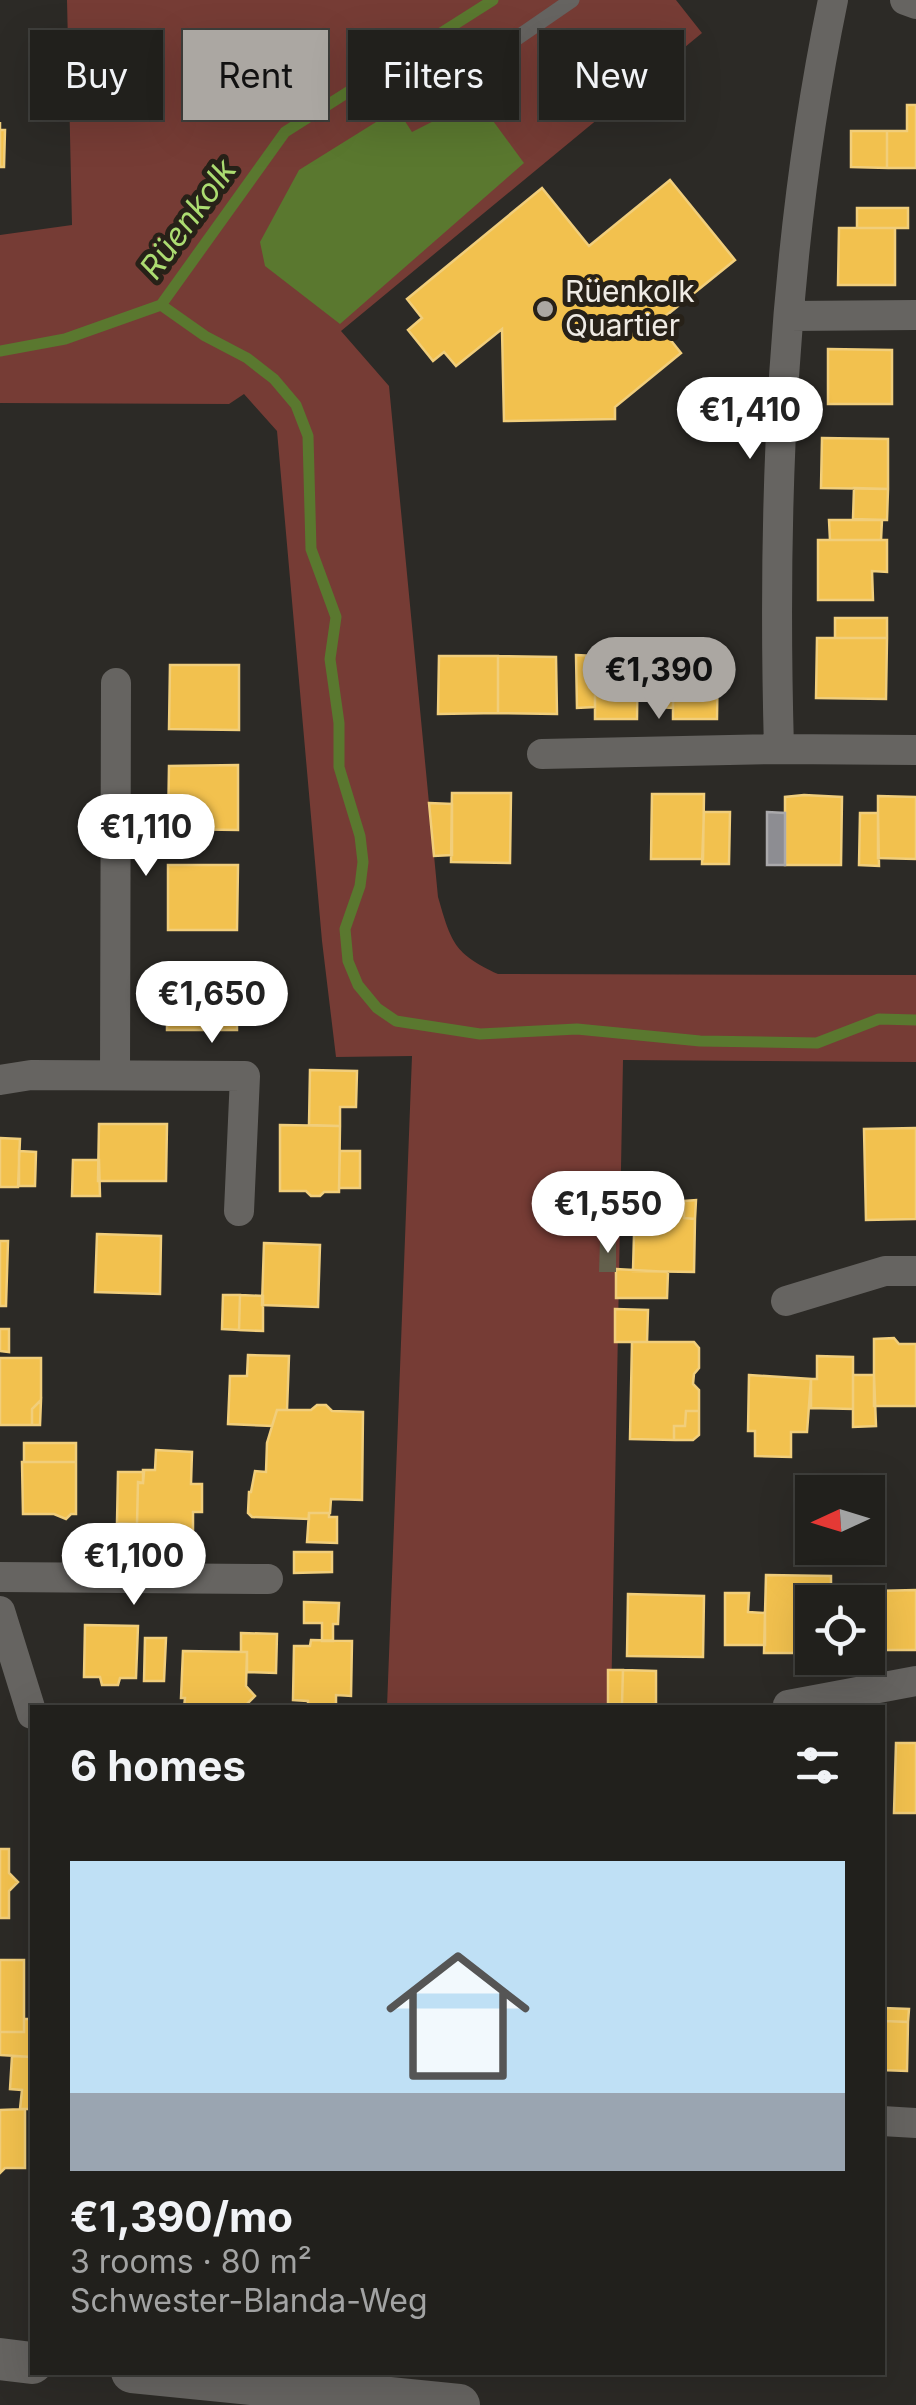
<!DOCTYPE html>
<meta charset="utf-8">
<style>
body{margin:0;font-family:Inter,sans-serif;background:#2d2d29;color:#f1f3f6;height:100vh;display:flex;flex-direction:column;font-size:38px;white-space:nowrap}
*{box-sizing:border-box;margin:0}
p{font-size:32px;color:#a2a3a3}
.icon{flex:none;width:55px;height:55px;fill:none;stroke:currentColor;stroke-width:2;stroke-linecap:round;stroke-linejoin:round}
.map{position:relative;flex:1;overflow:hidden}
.sheet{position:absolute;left:30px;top:1705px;width:855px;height:670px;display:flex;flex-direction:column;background:#21201c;border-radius:0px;box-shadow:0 10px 40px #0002,0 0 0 2px #3e3e3b}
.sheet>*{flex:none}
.top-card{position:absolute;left:30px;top:30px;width:858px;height:90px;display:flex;gap:20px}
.needle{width:65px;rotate:266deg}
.tools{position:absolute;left:795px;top:1475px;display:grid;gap:20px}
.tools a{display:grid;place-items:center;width:90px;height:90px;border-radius:0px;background:#21201c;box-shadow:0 10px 40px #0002,0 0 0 2px #3e3e3b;font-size:50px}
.price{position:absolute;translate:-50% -85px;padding:0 22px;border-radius:35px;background:#fff;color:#222;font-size:32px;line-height:65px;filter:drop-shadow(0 2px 5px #0008)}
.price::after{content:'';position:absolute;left:50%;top:60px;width:30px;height:22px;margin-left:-15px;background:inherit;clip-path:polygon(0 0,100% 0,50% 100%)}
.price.on{background:#aba7a2;color:#111}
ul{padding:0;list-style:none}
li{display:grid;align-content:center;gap:20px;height:530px;padding:0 40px}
li span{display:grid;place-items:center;height:310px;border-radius:0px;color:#555}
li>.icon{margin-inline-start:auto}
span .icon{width:180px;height:180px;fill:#fffc;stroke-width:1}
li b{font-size:42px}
h2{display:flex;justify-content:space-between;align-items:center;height:120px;padding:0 40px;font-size:42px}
.pill{padding:0 35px;border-radius:0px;background:#21201c;box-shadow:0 10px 40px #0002,0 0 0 2px #3e3e3b;font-size:35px;line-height:90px}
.pill.on{background:#aba7a2;color:#111}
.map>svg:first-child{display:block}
.green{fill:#763c35}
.water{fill:#5a782f}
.homes{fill:#f2c14e;stroke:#f1ce7b;stroke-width:2.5}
.industry{fill:#8d8d92;stroke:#aaa9ab;stroke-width:2.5}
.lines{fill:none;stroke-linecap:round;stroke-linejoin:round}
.stream{stroke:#5a782f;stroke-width:11}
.building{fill:#63604c}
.lane{stroke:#666461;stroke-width:15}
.street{stroke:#666461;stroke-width:30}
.secondary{stroke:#666461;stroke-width:42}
.poi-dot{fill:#aba7a2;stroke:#272118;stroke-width:4}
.labels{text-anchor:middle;stroke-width:10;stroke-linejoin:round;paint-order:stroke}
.poi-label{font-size:30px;fill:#efebe5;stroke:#272118;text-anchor:start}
.water-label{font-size:32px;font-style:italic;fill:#acdc71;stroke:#272118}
</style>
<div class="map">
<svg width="916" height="2405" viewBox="0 0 916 2405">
<rect width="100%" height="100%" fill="#2c2a26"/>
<path class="green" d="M67 0H676L702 33 341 331 389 386 438 897C451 942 454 954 498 974L916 975V1062L623 1060 611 1707H387L412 1056 336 1057 322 941 277 431 244 394 229 404 0 403V235L72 225Z"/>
<path class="water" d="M477 99 524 163 340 324 265 266 260 242 299 170 397 109 412 132Z"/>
<path class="homes" d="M907 105H916V168H887V131H907Z
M0 122V130H5L4 167H0Z
M851 131H887V168L851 167Z
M670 180 735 260 657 323 681 353 615 407V419L504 421 502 329 456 366 444 352 433 361 408 330 422 318 407 299 542 188 589 246Z
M857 208H908V228H857Z
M839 228H895V285H838Z
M828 349 892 350V404H828Z
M822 438 888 439V489L821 488Z
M854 488 888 489 887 520 853 519Z
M829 520H882L881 540H830Z
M818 540H887V572L872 571 873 600H818Z
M835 618H887V638H835Z
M817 638H887L886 699 816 698Z
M595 649 638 650 637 719H595Z
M673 650H718L717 719H673Z
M576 655 595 656V707L577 708Z
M439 656H498V713L438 714Z
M498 656 556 657 557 714 498 713Z
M655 656H673V708L655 707Z
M170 665H239V730L169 729Z
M238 765V830L168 829 169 766Z
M452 793H511L510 863 451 862Z
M652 794H704L703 859H651Z
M804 795 842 797 841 865H785V797Z
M878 796 916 797V859L878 858Z
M429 803 452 804V855L434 856Z
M704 812H730L729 864H702Z
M860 813H878L879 866 859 865Z
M168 865H238L237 930H168Z
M167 965H237V1030H167Z
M310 1070 357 1071 356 1107H340V1126L309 1125Z
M99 1124H167L166 1181H98Z
M280 1125 340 1126 339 1192H324L320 1196H311L306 1191H280Z
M916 1128V1219L866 1220 864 1129Z
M0 1138 20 1139 18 1187H0Z
M19 1151 36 1152 35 1186H19Z
M340 1151H360V1188H339Z
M73 1160H99L100 1196H72Z
M665 1193 676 1194 684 1201V1218L695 1219 694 1272 633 1271 635 1199 658 1200Z
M696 1200 695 1219 684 1218V1201Z
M97 1234 161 1236 160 1294 95 1292Z
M0 1241H8L6 1306H0Z
M264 1243 320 1245 318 1307 262 1305Z
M616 1269 668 1272 667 1298H616Z
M223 1295H240L239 1330 222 1329Z
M240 1295 263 1296V1331L239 1330Z
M615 1309 648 1310 647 1342H615Z
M0 1329H9V1352L0 1351Z
M894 1338 899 1344H916V1406H874V1339Z
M632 1342H694L699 1348V1368L694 1374 693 1384 699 1390V1411H686L685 1426H674V1440L630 1439Z
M248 1355 289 1356 287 1410H277L272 1426 228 1424 230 1376H247Z
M817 1356 853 1357V1409L811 1408V1379H817Z
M0 1358H41V1400L32 1409V1425H0Z
M749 1375 811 1379 807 1432H791V1457L755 1456V1431H748Z
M853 1375H874L876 1426 853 1427Z
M41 1400 40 1425H32V1409Z
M317 1405H326L332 1411 363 1412 362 1500 331 1499 330 1513H309V1519L252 1517 248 1513 249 1492H251L255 1471 266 1472 267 1443 277 1410H311Z
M686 1411H699V1435L693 1440H674V1426H685Z
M24 1443H76V1462H24Z
M156 1450 192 1452 191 1484H202V1512H193V1537L144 1536 145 1526 137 1525 138 1483H143V1470H155Z
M22 1462H76V1514H71L66 1519 54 1514H23Z
M118 1472H144L143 1483 138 1482 137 1524 117 1523Z
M309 1513H329V1517H337V1543L307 1542Z
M294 1552H332V1572L294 1573Z
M766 1575 831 1576V1602H812V1653H764Z
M916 1590V1650H876L875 1591Z
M725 1593H749L748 1612 765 1613V1645H725Z
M628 1594 704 1596 703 1657 627 1656Z
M304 1602 339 1603 338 1624H333V1641H322V1623H304Z
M85 1625 138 1626 136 1678H120L118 1685H102L100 1677H84Z
M241 1633 277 1634 276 1673 247 1672V1652H241Z
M145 1638H166L164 1681H144Z
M311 1640 352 1641 351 1696 336 1695V1708H308V1701L293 1700 294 1646H310Z
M183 1651 247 1652 246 1686 255 1696 246 1705 184 1708 185 1698H181Z
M608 1670H623L622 1704H608Z
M623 1670 656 1671V1704H622Z
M896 1743H916V1813H894Z
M0 1849H9V1873L18 1882 9 1891V1918H0Z
M0 1960H24V2032H0Z
M882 2008 884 2021 908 2022 907 2071 882 2070Z
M883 2008 909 2009 908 2022 884 2021Z
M24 2019H32V2057L0 2055V2032H24Z
M12 2056 32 2057V2109H20L22 2090 10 2089Z
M25 2109V2168H5L0 2173V2110Z"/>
<path class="industry" d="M767 812 785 813V865H767Z"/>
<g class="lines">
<path class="stream" d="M161 305 205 336 247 358 274 379 296 405 308 436 311 549 336 617 330 659 339 723V767L360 836 363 862 360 886 345 929 348 961 358 985 377 1008 396 1021 480 1034 577 1029 700 1041 817 1043 879 1019 916 1020
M0 351 65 339 161 305 285 132 493 0"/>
</g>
<path class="building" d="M600 1239H616V1272H599Z"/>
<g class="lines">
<path class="lane" d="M411 111 572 0"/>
<path class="street" d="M833 0C782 246 772 499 779 749L916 750
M905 0 916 4
M789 316 916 315
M542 754 779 749
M115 1075 116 683
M0 1080 31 1075 245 1076 239 1211
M786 1301 885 1271H916
M0 1577 268 1579
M0 1611 32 1714
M788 1705 916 1681
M882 2121 916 2123"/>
<path class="secondary" d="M0 2359 32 2363
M132 2372 459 2405"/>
</g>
<circle class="poi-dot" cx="545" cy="309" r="10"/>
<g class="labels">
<g class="poi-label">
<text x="565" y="302">Rüenkolk<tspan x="565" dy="34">Quartier</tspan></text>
</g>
<g class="water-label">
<text transform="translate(188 219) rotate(-54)" y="11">Rüenkolk</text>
</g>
</g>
</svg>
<div class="tools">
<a><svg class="needle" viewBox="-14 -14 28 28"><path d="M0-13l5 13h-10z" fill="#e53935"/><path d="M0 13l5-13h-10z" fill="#a2a3a3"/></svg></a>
<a><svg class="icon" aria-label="locate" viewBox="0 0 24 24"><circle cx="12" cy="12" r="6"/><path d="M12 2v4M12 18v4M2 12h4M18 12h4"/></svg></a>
</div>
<b class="price" style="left:750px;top:462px">€1,410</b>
<b class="price on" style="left:659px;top:722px">€1,390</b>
<b class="price" style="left:146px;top:879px">€1,110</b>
<b class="price" style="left:212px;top:1046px">€1,650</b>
<b class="price" style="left:608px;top:1256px">€1,550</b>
<b class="price" style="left:134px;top:1608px">€1,100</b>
<div class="top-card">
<a class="pill">Buy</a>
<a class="pill on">Rent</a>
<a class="pill">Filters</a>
<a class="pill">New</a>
</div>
<section class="sheet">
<h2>6 homes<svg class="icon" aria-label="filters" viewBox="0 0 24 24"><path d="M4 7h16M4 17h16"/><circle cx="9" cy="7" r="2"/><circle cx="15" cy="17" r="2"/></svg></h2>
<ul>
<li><span style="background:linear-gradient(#bfe0f5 75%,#9aa5b1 0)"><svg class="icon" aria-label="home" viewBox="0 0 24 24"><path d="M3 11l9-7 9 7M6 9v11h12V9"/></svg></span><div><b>€1,390/mo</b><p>3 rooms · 80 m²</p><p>Schwester-Blanda-Weg</p></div></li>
</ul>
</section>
</div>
